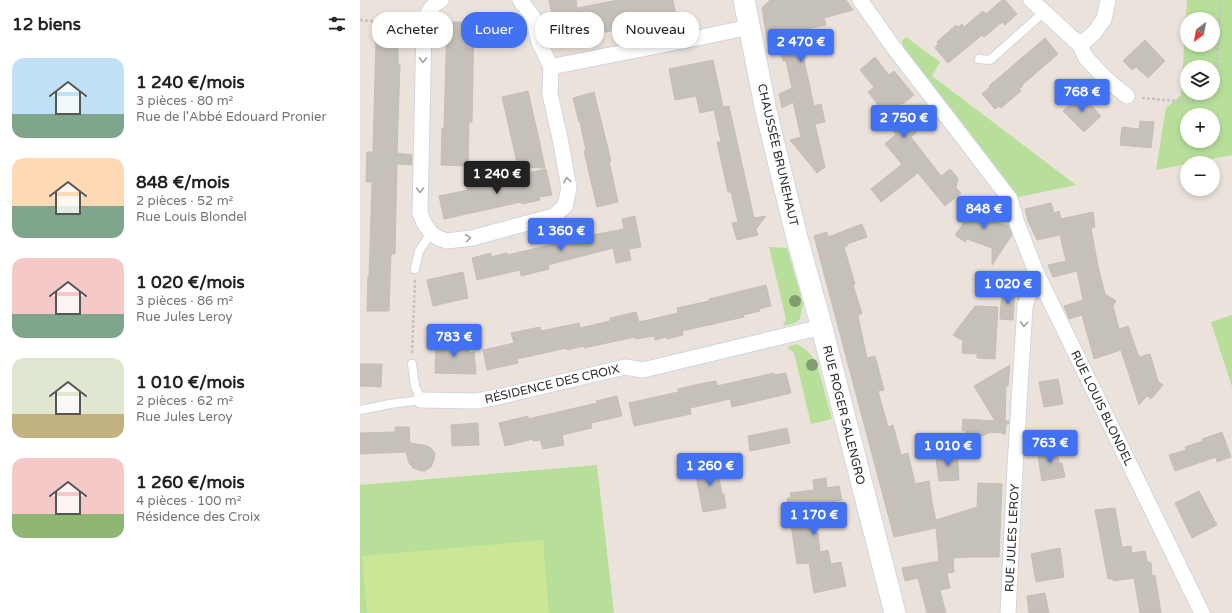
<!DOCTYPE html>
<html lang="fr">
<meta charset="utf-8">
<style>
body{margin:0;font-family:"Varela Round",sans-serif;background:#f6f6f6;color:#222;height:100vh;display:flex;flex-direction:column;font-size:15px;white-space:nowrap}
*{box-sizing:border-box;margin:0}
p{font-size:13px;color:#767676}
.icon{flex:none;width:22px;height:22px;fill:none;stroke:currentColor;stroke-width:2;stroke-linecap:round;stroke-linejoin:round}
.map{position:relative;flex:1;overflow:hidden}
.drawer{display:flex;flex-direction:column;background:#fff;width:360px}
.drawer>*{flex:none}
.banner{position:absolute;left:12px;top:12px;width:380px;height:36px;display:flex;gap:8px}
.needle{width:26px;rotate:211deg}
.controls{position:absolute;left:820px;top:12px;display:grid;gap:8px}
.controls a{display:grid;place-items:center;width:40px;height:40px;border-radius:50%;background:#fff;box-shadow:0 2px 6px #0003;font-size:20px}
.price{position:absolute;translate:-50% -34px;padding:0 9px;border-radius:4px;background:#4271f1;color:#fff;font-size:13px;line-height:26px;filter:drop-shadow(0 1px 2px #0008)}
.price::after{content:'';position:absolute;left:50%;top:24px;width:12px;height:9px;margin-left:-6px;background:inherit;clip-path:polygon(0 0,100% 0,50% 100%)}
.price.active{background:#222;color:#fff}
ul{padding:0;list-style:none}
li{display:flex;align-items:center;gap:12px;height:100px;padding:0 12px}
li span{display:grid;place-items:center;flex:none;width:112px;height:80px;border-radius:12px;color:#555}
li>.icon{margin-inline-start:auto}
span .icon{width:48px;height:48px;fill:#fffc;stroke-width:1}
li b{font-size:17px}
h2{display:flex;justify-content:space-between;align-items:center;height:48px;padding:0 12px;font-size:17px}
.pill{padding:0 14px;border-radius:16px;background:#fff;box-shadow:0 2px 6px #0003;font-size:14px;line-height:36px}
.pill.active{background:#4271f1;color:#fff}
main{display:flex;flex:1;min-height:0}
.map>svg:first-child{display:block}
.green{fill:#b7df9a;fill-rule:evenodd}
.pitch{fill:#cbe696}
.building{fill:#c6c0bb;stroke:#c6beb5}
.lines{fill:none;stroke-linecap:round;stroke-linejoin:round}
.service-casing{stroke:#d1d5e1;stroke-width:10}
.minor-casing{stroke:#d1d5e1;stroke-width:17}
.secondary-casing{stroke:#d1d5e1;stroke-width:23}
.path{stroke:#c3c3c3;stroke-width:2.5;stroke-dasharray:3 2;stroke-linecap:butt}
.service{stroke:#fff;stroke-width:8}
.minor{stroke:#fff;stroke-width:15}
.secondary{stroke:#fff;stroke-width:21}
.tree{fill:#859c72}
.oneway{stroke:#9f9f9f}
.labels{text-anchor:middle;stroke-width:3;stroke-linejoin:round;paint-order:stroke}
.street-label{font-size:12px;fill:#292929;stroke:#fff}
</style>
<main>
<section class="drawer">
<h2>12 biens<svg class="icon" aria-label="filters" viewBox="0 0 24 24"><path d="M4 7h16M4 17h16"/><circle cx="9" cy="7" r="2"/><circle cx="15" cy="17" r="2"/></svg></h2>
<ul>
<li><span style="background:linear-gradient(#bfe0f5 70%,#7fa58c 0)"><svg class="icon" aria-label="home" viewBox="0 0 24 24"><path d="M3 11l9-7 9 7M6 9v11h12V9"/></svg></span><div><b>1 240 €/mois</b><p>3 pièces · 80 m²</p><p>Rue de l'Abbé Edouard Pronier</p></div></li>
<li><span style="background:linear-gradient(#ffd9b3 60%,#7fa58c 0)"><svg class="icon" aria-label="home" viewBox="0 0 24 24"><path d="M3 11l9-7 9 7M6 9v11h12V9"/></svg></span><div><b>848 €/mois</b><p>2 pièces · 52 m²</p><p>Rue Louis Blondel</p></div></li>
<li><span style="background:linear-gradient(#f6c9c9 70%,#7fa58c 0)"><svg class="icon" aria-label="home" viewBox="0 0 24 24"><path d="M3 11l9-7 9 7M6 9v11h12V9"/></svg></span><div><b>1 020 €/mois</b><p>3 pièces · 86 m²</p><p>Rue Jules Leroy</p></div></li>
<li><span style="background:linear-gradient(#dfe7d0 70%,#c2b280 0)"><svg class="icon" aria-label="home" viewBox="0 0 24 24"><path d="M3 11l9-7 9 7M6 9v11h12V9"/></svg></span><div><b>1 010 €/mois</b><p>2 pièces · 62 m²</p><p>Rue Jules Leroy</p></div></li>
<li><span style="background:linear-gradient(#f6c9c9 70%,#8fb573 0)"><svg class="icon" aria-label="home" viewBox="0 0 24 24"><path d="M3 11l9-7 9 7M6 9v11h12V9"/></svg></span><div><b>1 260 €/mois</b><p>4 pièces · 100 m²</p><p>Résidence des Croix</p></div></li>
</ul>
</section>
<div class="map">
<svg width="872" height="613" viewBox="0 0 872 613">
<rect width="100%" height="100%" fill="#ebe3db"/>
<path class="green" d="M827 0H872V155L796 170 806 108 821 95ZM827 19H853V45H827ZM827 67H853V93H827ZM827 115H853V141H827Z
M546 37 580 62 572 76 716 185 655 198C632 158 602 124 573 88 562 74 552 61 541 47L543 45 542 41Z
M409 247 427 248 443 303 440 319 435 323 423 326 426 319Z
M872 315V387L851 322Z
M437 344 446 350 456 360 472 419 451 424 434 353 427 347Z
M237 465 254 613H0V485Z"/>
<path class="pitch" d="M183 540 189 613H7L2 556Z"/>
<path class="building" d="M189 0H216L217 8 258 0H313L316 16 278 23V26L197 41Z
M410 0H486L493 10 464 18 466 25 447 29 450 48 444 60 454 106 461 104 465 122 455 124 465 167 457 173 430 140 441 137 433 102 422 108 419 94 432 88 426 61H423L418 43 408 46 402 8Z
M642 0H645L657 14 645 25 642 22 624 37 622 35 588 63 575 48 578 44 577 42 596 25 598 27 602 24 604 27 623 11 626 14Z
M87 22H114L112 122H109L108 166 81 165 82 128H84Z
M16 38 38 39V64H40L37 153 52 155V165L37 164 35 254H31L29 311H7L8 276H9L12 182H6L7 152H13Z
M685 38 698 54 662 85 663 86 659 89 661 91 641 108 639 106 635 109 622 94 630 87 629 86Z
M785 40 805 61 788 78 776 67 772 70 763 61Z
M515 57 529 75 534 71 554 95 544 103 535 105 556 133 551 137 581 176 590 169 598 178 596 188 601 193 585 206 558 173 521 202 511 189 542 164 525 144 536 134 518 113 522 110 508 92 514 87 500 70Z
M353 60 363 107 369 106 394 218 406 216 396 229 398 235 377 240 372 223 378 222 371 192H368L357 142H361L354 110 340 113 336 96 315 100 309 69Z
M168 91 180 144 185 168 158 167 142 97Z
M234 92 251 161H249L258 202 237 207 224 151H226L220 122H219L213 98Z
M721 94 741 116 724 132 703 111Z
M780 121 794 122 791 148 760 145 762 127 779 129Z
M186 169 192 195 179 197 180 200 162 204 161 202 84 219 79 196 108 190 107 187 135 181 136 186 160 180 159 175Z
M627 199 624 211 627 212 625 220 649 226 652 235 632 265V248L607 239 605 242 595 235 603 224 608 206Z
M691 203 694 213 699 211 701 219 733 212 735 227 731 228 738 266 745 294 756 301 753 306 759 329 768 326 779 357 790 354 798 381 803 385 791 399 787 396 779 405 761 350 734 359 722 315 709 319 704 306 723 300 717 271 693 277 688 265 706 261 700 235 677 240 668 221 665 209Z
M275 216 281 247 269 249 271 260 256 263 253 248 188 265 189 269 161 276 160 270 117 280 112 258 131 253V257L147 253V255L177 248 198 243 197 239 231 230 232 235 264 229 262 219Z
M502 224 507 237 487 244V246L484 247 495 284 493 285 502 313 498 316 507 358 515 356 524 390 518 391 528 427 533 425 541 455 548 453 555 484 569 481 572 502 576 520 617 507 618 483 642 484 639 557H608L593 558 594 572 587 573 590 588 580 590 586 613H567L558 578 545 581 542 568 579 561 576 528 534 537 454 236 467 232 468 237Z
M103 272 108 298 73 306 67 280Z
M406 285 411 306 399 309 400 311 383 315 384 317 322 331 323 335 307 339 306 337 295 340 294 336 276 339 275 337 224 348V346L207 350V348L157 359 158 363 127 370 123 350 154 343 151 333 180 327 181 331 219 323 220 328 250 321V318L276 312 279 322 318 313 317 308 349 301V299Z
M642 290 655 291 653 320 640 319Z
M615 306 638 307 635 359 617 358V354L602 353 603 341 593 335Z
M76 341 109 342V353L114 352 116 374 75 373Z
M0 364H22L21 387 0 386Z
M650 365 648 386H646L645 421H649V423L646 425 645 434 644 435 643 433 630 432 605 445 606 431 602 430 603 419 635 421 614 386Z
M414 373V375L426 373 431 393 372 407 370 399 330 408 331 414 274 426 269 403 318 392V389L344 383 356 381 357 386Z
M698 379 703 404 684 407 679 382Z
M257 396 262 416 231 423 232 428 202 435 204 445 183 449 180 440 173 441V439L145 446 139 423 168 416V419L237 403 236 401Z
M118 423 119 445 92 446 91 425Z
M35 427H49L50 443 64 445 70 447 75 453 74 460 71 467 65 471H61L53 468 49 463 46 452 0 454V433L35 432Z
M427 428 430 443 390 451 388 436Z
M862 432 871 457 857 462 856 457 815 471 809 455 826 450 825 447 843 441 842 439Z
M696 447 699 463H702L705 477 682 481 677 450Z
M597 449 599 480 579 481 576 460Z
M356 462 362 494H364L366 508 343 512 334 466Z
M466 478 467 488 479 486 482 500 452 505 456 533H458L460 552 468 550 471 564 481 562 486 586 454 593 449 563 437 564 427 498H431L430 493 454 490 453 480Z
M839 491 857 525 832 538 815 503Z
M755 508 762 547 771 546 772 553 785 551 787 561 791 563 792 576 795 575 801 613H780L774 578 753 581V579H748L735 510Z
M700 548 704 577 676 582 671 554Z
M685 593 689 613H669L667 596Z"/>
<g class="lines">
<defs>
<path id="service" d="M619 59 630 60 684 12
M55 269 59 251 71 233
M0 410 30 404 61 400 55 386 52 364"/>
<path id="minor" d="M81 0C69 7 67 14 64 27L60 213 64 223 71 233 78 238 87 241 112 238 194 216 205 206 209 188 200 138 190 94 191 67 179 42 173 17 160 0
M500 0 534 48 650 199 657 223 676 272 842 613
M671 0 720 45 734 33 744 19 748 0
M720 45 726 58 745 78 767 96
M191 67C257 53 323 42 389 27
M61 400 116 401 138 397 265 367 283 370 449 330 462 328
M648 613 655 468 665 306 676 272"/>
<path id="secondary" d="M384 0 406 111 437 238 462 328 535 613"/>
</defs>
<use href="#service" class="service-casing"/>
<use href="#minor" class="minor-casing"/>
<use href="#secondary" class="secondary-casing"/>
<path class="path" d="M0 20 45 24 50 17
M853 85 856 79 861 0
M782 98 829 102 847 98 849 93
M52 353 55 280"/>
<use href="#service" class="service"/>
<use href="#minor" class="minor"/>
<use href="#secondary" class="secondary"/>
</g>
<g class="tree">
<circle cx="435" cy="301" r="6"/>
<circle cx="452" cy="365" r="6"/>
</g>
<defs><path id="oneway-chevron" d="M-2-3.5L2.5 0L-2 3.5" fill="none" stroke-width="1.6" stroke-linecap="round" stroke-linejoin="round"/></defs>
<g class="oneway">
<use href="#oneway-chevron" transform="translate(63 60) rotate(91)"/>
<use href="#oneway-chevron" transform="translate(207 180) rotate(-100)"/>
<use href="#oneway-chevron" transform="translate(60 190) rotate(91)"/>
<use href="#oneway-chevron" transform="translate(108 238) rotate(-8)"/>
<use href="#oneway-chevron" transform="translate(664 324) rotate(94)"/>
</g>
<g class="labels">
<g class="street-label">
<text transform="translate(418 155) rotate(77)" y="4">CHAUSSÉE BRUNEHAUT</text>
<text transform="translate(192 384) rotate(-13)" y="4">RÉSIDENCE DES CROIX</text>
<text transform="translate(742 408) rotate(64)" y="4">RUE LOUIS BLONDEL</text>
<text transform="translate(484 415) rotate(76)" y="4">RUE ROGER SALENGRO</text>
<text transform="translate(652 538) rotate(-87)" y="4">RUE JULES LEROY</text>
</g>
</g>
</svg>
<div class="controls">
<a><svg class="needle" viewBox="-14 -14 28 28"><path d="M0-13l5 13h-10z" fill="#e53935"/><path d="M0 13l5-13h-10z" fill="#767676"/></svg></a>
<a><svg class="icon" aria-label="layers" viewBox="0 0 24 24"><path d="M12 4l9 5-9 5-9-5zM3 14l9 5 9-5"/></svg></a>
<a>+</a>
<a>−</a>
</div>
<b class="price" style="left:441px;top:63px">2 470 €</b>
<b class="price" style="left:722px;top:113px">768 €</b>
<b class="price" style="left:544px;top:139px">2 750 €</b>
<b class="price active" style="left:137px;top:195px">1 240 €</b>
<b class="price" style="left:624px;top:230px">848 €</b>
<b class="price" style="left:201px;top:252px">1 360 €</b>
<b class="price" style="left:648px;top:305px">1 020 €</b>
<b class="price" style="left:94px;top:358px">783 €</b>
<b class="price" style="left:690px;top:464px">763 €</b>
<b class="price" style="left:588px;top:467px">1 010 €</b>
<b class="price" style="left:350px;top:487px">1 260 €</b>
<b class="price" style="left:454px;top:536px">1 170 €</b>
<div class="banner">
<a class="pill">Acheter</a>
<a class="pill active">Louer</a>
<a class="pill">Filtres</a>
<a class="pill">Nouveau</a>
</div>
</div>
</main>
